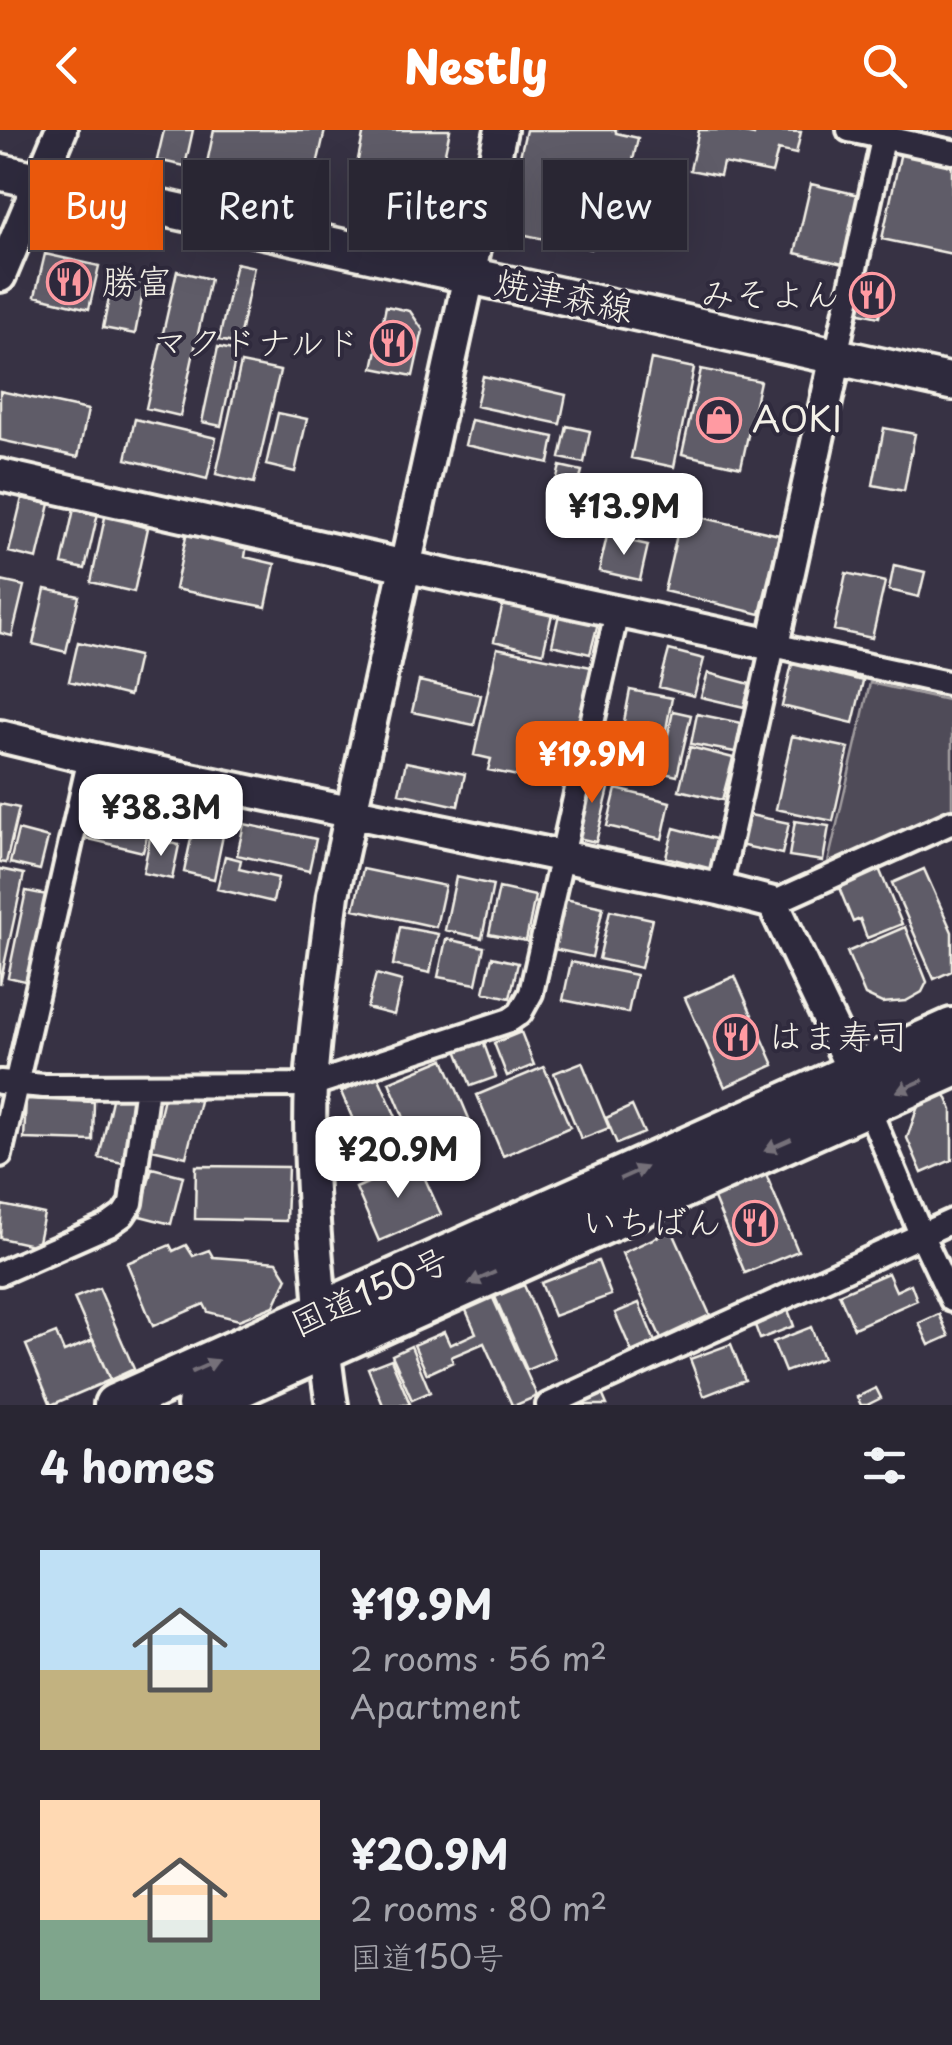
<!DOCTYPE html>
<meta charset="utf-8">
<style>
body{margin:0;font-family:"Playpen Sans","Klee One",sans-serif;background:#312e3b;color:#f1f3f6;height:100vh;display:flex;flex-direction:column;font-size:38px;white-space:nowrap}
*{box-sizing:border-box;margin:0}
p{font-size:32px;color:#a5a5ac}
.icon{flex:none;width:55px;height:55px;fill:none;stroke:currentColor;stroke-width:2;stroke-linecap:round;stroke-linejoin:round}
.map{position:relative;height:1275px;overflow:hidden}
.side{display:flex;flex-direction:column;background:#292633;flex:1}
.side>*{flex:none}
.top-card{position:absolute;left:30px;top:30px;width:892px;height:90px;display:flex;gap:20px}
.price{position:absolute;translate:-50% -85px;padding:0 22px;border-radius:20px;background:#fff;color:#222;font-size:32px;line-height:65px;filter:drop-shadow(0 2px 5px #0008)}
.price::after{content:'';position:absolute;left:50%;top:60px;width:30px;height:22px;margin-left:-15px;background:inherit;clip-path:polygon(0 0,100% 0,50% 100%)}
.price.on{background:#ea580c;color:#fff}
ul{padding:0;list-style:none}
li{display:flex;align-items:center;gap:30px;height:250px;padding:0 40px}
li span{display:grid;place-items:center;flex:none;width:280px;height:200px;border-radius:0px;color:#555}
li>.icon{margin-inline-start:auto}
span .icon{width:120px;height:120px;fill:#fffc;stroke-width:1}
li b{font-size:42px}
h2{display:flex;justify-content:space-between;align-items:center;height:120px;padding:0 40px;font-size:42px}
.tag{padding:0 35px;border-radius:0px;background:#292633;box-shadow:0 10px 40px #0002,0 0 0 2px #45434e;font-size:35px;line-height:90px}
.tag.on{background:#ea580c;color:#fff}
header{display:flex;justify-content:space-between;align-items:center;height:130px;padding:0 40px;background:#ea580c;color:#fff;font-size:45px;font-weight:800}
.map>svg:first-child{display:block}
.green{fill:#504b59;stroke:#a29ea0;stroke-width:2.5}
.building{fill:#5f5c67;stroke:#f4f1e8;stroke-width:2.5}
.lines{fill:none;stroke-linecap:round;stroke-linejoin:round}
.street-casing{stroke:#f4f1e8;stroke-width:30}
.secondary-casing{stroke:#f4f1e8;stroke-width:38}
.primary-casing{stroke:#f4f1e8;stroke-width:42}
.highway-casing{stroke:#f4f1e8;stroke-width:48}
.street{stroke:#2f2a3d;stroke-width:22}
.secondary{stroke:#2f2a3d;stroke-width:30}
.primary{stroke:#2f2a3d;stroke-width:35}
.highway{stroke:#2f2a3d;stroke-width:40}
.oneway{fill:#747079}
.labels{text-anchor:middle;stroke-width:8;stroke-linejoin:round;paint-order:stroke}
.poi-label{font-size:35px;fill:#f4f1e8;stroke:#2f2a3d;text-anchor:start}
.street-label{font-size:35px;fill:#f4f1e8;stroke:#2f2a3d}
</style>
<header><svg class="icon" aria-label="back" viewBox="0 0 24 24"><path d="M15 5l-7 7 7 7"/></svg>Nestly<svg class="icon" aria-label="search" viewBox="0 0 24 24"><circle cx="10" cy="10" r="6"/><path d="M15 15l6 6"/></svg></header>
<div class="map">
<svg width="952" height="1275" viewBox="0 0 952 1275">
<rect width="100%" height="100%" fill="#373244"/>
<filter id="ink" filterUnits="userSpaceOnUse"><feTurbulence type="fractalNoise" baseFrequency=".01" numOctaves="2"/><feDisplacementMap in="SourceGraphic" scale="20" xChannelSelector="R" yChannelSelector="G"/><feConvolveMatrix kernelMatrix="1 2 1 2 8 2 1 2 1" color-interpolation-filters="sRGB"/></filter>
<g filter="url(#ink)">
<path class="green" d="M870 553 952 571V683L826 741Z"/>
<path class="building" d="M164 0H193L185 36 157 30Z
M214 0H325L309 70 204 47Z
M364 0H450L435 67 354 49Z
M526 0H616V3L638 8 615 111 593 106 591 119 521 104 507 83Z
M699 0H730L754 5 755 0 801 2 796 24 778 20 772 43 723 33 720 46 690 40Z
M902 17 952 28V124L882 109Z
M811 54 859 65 843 134 795 123Z
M45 124 99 136 89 179 35 166Z
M236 133 254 137 238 214 219 210Z
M177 141 210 149 180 286 146 278Z
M865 143 887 148 879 187 856 182Z
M113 148 145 153 135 204 103 198Z
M386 176 410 181 423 200 413 246 373 238Z
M218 217 237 221 221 296 202 292Z
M651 229 694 238 674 337 631 328Z
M241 233 280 241 254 353 216 344Z
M701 239 760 251 741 337 682 324Z
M483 246 566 265 560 294 476 276Z
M0 261 88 280 78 327 0 310Z
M278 283 307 289 295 342 266 335Z
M135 289 216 308 207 349 126 329Z
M471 290 554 307 549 333 465 315Z
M567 296 590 301 584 333 560 328Z
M884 298 915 304 904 361 873 355Z
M560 336 582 341 575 369 553 363Z
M22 368 50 374 37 429 9 422Z
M75 374 99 379 85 439 62 434Z
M107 378 135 384 133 394 148 398 134 462 91 452Z
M682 383 779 405 760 484 664 461Z
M187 402 247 414 245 427 275 434 266 477 175 459Z
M607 406 648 415 640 450 599 441Z
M894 435 925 442 919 467 889 460Z
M846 443 885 452 872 508 834 500Z
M1 451 24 456 12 506 0 503Z
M45 459 79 466 66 522 33 514Z
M504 469 553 480 543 523 494 511Z
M559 484 598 493 590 524 552 515Z
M78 512 138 526 129 566 69 551Z
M497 518 591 537 568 643 549 639 547 652 488 640 491 629 474 625Z
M669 520 704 529 694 566 659 557Z
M792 534 863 551 853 593 782 576Z
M708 543 750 554 744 577 701 567Z
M419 551 481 565 474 595 412 582Z
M630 560 672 568 664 610 622 602Z
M673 581 691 585 677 646 660 642Z
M697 584 741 593 735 622 691 614Z
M792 606 849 618 833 691 776 679Z
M690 617 733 628 722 670 679 660Z
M406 632 465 644 458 676 399 663Z
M588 641 612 646 596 712 573 707Z
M100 643 153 654 147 682 94 670Z
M161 655 196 663 188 697 153 690Z
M616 659 670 672 662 709 607 696Z
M0 674 19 678 6 733 0 732Z
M92 680 150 694 143 722 85 708Z
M745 684 789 693 782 724 739 715Z
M196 685 226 691 214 749 184 742Z
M795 691 829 696 823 731 789 726Z
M244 694 316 709 309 741 237 725Z
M674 698 719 710 712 739 666 727Z
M18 700 48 708 40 740 10 733Z
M150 708 179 715 172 749 143 743Z
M225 726 241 730 239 739 278 748 273 772 217 759Z
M878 736 902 794 867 808 860 789 853 792 837 753Z
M0 739 24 744 0 854Z
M363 739 445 756 436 797 354 779Z
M924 739 952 802V841L934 849 892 753Z
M456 747 493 755 482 808 445 800Z
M499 758 535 766 526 811 489 804Z
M26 761 47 765 29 852 8 847Z
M560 768 603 777 592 827 549 818Z
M610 780 652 789 641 838 599 829Z
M400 797 438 804 430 843 393 835Z
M905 797 927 852 922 862 906 871 882 873 865 865 847 822Z
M446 809 484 817 476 854 438 847Z
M492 827 518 833 510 868 484 862Z
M571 832 636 845 628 883 563 870Z
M376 844 402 851 394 885 367 878Z
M735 846 774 935 725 957 685 868Z
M521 902 534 935 507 946 494 913Z
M483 911 496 947 471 956 457 920Z
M444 929 478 1010 423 1033 389 952Z
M582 932 609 998 581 1009 554 943Z
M544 937 570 997 503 1026 477 965Z
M378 946 414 1028 377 1045 341 962Z
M944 962 952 980V1030L922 1043 907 1008 919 973Z
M165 963 200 971 186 1027 152 1019Z
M113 965 136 970 123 1033 99 1028Z
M26 969 94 972 93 1011 24 1009Z
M632 976 644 1003 617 1014 606 988Z
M417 1031 441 1084 379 1111 356 1058Z
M196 1036 288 1037 286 1091 195 1089Z
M152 1038 183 1046 171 1094 140 1086Z
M765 1042 798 1121 745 1143 712 1064Z
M2 1075 44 1084 37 1116 0 1108Z
M672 1100 710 1185 661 1208 622 1123Z
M170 1115 173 1121 186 1115 193 1126 209 1120 213 1127 277 1132 287 1148 274 1176 239 1190 208 1182 204 1174 153 1196 127 1133Z
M598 1131 611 1165 554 1186 541 1153Z
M888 1143 896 1161 911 1154 917 1170 854 1198 839 1164Z
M524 1155 555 1228 527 1240 495 1167Z
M99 1158 134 1239 110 1250 74 1168Z
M492 1166 537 1266 516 1275H512L484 1213 451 1227 453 1232 427 1244 414 1215 444 1202 450 1215 476 1203 465 1178Z
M639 1173 655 1212 632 1222 615 1183Z
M787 1177 794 1196 760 1209 753 1190Z
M939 1184 949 1206 929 1215 919 1193Z
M408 1192 413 1204 367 1225 361 1212Z
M811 1197 823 1228 785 1242 773 1212Z
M56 1203 64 1222 93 1210 110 1250 51 1275 26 1215Z
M731 1214 745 1250 704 1266 690 1229Z
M411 1216 430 1262 412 1270 392 1225Z
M391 1229 410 1274 406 1275H383L368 1238Z
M876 1258 881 1268 867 1275H861L857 1267Z
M600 1259 607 1275H572Z"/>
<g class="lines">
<defs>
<path id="street" d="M849 0 952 22
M836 226 885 0
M719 759 773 515 952 554
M773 773 952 692
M0 952 44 956 311 955 510 890 520 883 531 863 617 482
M863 965 921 1104 952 1170
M0 1025 90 628
M0 1143 109 1095 123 1085 131 1073 147 956
M548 1275 952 1091"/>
<path id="secondary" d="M0 146 61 0
M0 345 432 442 773 515 836 226
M0 606 90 628 719 759 773 773 854 943
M332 1275C325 1235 322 1194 319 1153 313 1087 308 1021 311 955 315 891 325 828 333 765L501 0"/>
<path id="primary" d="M0 42 952 252"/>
<path id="highway" d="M115 1275 952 899
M198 1275 952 937"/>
</defs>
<use href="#street" class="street-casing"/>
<use href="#secondary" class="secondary-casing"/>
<use href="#primary" class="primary-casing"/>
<use href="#highway" class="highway-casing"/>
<use href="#street" class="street"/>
<use href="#secondary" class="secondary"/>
<use href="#primary" class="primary"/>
<use href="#highway" class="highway"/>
</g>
<defs><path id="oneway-solid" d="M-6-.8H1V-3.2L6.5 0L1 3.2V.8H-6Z" transform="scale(2.5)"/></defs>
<g class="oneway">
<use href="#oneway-solid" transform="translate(910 956) rotate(156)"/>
<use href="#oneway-solid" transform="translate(778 1015) rotate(156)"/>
<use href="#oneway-solid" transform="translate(633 1043) rotate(-24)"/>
<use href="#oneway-solid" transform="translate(482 1148) rotate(156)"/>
<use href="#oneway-solid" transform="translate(205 1236) rotate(-24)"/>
</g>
</g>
<defs>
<symbol id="restaurant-ring" viewBox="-11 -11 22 22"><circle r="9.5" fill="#2f2a3d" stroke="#ff9aa2" stroke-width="1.5"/><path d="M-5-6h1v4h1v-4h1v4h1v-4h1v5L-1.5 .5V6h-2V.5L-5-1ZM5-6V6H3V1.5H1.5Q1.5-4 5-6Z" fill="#ff9aa2"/></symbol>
<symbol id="shop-ring" viewBox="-11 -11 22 22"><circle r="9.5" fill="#2f2a3d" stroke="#ff9aa2" stroke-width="1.5"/><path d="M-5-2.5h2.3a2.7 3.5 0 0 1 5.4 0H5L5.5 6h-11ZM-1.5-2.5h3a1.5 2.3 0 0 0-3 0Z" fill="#ff9aa2"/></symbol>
</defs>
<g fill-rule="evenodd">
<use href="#restaurant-ring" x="44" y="127" width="50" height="50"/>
<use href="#restaurant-ring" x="847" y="140" width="50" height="50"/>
<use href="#restaurant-ring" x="368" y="188" width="50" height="50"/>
<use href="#shop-ring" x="694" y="265" width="50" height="50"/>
<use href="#restaurant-ring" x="711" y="882" width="50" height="50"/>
<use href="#restaurant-ring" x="730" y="1068" width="50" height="50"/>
</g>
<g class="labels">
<g class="poi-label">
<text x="102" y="164">勝富</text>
<text x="840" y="177" text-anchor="end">みそよん</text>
<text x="360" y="225" text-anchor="end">マクドナルド</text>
<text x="752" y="302">AOKI</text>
<text x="768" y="919">はま寿司</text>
<text x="722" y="1105" text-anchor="end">いちばん</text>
</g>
<g class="street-label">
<text transform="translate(564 166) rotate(12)" y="12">焼津森線</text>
<text transform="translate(370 1162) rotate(-24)" y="12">国道150号</text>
</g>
</g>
</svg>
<b class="price" style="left:624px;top:428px">¥13.9M</b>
<b class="price on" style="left:592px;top:676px">¥19.9M</b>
<b class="price" style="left:161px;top:729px">¥38.3M</b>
<b class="price" style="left:398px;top:1071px">¥20.9M</b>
<div class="top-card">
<a class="tag on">Buy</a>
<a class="tag">Rent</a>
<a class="tag">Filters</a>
<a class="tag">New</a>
</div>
</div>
<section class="side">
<h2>4 homes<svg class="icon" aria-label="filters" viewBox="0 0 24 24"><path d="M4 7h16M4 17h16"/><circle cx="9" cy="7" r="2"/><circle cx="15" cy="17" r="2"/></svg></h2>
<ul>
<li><span style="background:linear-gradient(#bfe0f5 60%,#c2b280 0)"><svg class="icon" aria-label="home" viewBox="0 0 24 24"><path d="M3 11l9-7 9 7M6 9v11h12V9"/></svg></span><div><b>¥19.9M</b><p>2 rooms · 56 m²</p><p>Apartment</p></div></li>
<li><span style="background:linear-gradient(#ffd9b3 60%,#7fa58c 0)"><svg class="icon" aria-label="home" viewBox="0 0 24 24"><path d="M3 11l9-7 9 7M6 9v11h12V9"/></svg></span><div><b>¥20.9M</b><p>2 rooms · 80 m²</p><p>国道150号</p></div></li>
</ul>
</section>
